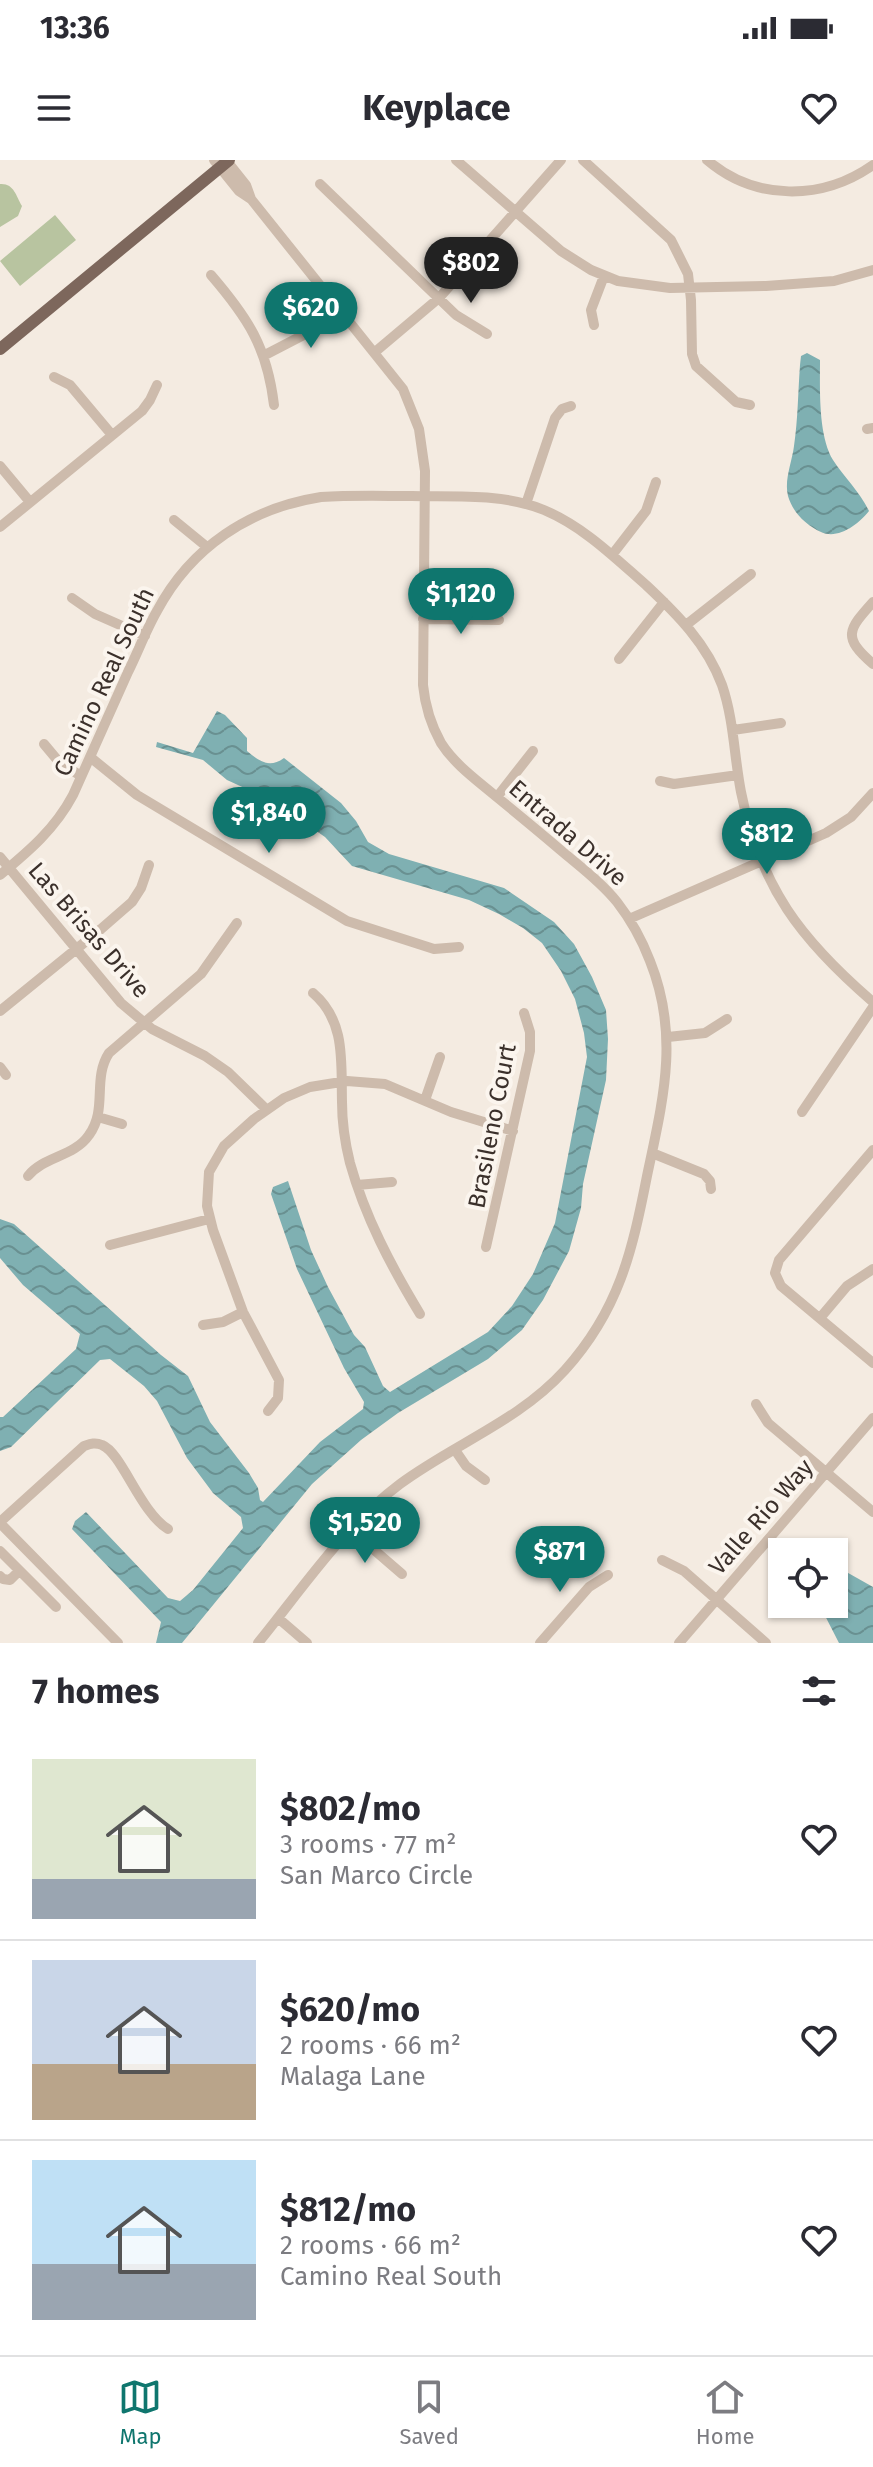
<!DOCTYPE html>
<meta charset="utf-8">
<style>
body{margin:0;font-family:"Fira Sans",sans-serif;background:#f2f2f3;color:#2b2b33;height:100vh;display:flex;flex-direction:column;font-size:30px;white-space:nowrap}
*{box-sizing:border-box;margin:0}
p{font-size:26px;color:#7c7c81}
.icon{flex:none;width:44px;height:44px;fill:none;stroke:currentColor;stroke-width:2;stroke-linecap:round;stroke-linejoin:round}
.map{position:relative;height:1483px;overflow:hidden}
.drawer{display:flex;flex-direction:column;background:#fff;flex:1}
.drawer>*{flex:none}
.controls{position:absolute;left:768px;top:1378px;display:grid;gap:16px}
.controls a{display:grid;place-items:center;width:80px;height:80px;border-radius:0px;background:#fff;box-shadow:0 2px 6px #0004;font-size:40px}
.price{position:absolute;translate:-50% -68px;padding:0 18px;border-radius:28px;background:#0f766e;color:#fff;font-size:26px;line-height:52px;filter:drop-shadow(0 2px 4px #0008)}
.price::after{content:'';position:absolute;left:50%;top:48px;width:24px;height:18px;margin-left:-12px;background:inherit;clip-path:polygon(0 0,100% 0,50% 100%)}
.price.active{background:#222;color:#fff}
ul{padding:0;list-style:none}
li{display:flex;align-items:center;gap:24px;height:200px;padding:0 32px}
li+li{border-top:2px solid #e1e1e2}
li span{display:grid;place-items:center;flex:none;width:224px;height:160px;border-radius:0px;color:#555}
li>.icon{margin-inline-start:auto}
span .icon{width:96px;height:96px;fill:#fffc;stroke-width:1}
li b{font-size:34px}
h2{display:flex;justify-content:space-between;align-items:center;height:96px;padding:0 32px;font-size:34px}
.status{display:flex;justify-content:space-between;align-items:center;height:56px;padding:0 40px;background:#fff;direction:ltr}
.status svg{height:22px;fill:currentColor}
header{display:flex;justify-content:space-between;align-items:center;height:104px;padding:0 32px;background:#fff;font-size:36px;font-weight:700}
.dock{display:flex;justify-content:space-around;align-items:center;height:112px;border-top:2px solid #e1e1e2;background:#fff;font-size:22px;color:#7c7c81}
.dock a{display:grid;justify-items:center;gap:4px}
.dock .active{color:#0f766e}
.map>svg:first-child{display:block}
.pitch{fill:#b8c4a0}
.water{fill:url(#water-waves)}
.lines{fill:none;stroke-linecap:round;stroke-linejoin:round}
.minor{stroke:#cdbbac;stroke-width:10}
.major{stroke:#7d675c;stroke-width:12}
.labels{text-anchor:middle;stroke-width:8;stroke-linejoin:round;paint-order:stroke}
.street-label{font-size:24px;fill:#3b302b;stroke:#fbf5ee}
</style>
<div class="status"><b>13:36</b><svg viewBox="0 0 49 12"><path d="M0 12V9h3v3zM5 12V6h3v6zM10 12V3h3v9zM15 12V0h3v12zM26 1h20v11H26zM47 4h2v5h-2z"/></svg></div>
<header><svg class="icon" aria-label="menu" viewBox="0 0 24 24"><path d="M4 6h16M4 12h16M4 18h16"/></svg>Keyplace<svg class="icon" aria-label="heart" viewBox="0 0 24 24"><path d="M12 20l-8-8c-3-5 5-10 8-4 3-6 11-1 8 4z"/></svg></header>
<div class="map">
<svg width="873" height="1483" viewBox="0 0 873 1483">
<defs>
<pattern id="water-waves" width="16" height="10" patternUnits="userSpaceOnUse" patternTransform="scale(2)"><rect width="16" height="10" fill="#7fb0b2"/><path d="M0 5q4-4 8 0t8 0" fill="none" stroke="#699091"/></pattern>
</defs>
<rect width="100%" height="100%" fill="#f4ebe1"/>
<path class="pitch" d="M0 24C14 23 16 36 22 46L18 56 0 67Z
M55 55 76 80 20 126 0 101Z"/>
<path class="water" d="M807 193 820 200C820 229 818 275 833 300 844 317 860 332 869 351 859 364 838 380 821 372 806 365 793 353 788 336 784 320 792 302 794 286 798 259 798 232 800 205L801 196Z
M217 551 225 555 247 578V591C259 601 269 609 284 598L341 643 356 661 368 682 389 694 504 728 554 762 574 784 592 817 606 850 608 879 606 920 583 1024 581 1048 569 1091 543 1140 522 1170 488 1199 398 1253 361 1280 312 1324 182 1483H156L161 1462 72 1369 75 1361 86 1352 168 1438 180 1441 193 1430 243 1368 241 1357 213 1333 187 1298 157 1241 144 1226 110 1199 100 1200 11 1287 0 1291V1257H3L76 1189 80 1174 23 1125 0 1098V1059L14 1064 161 1195 188 1216 210 1262 249 1313 258 1328 260 1340 263 1342 320 1282 363 1249 364 1242 344 1208 297 1109 271 1034 273 1027 288 1021 311 1090 328 1127 354 1175 365 1187 383 1226 390 1232 488 1172 512 1146 533 1114 555 1063 587 897 584 873 575 839 561 811 542 783 523 768 499 754 469 740 352 706 325 677 273 641 227 620 203 600 156 587 157 582 193 593Z
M834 1405 873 1427V1483H839L819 1444H834Z"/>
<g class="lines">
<path class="minor" d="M214 0 239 31 251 39
M226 0 246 25 251 39 403 229 419 269 425 311 423 525C425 545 431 565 441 583 455 605 478 621 498 638 520 656 542 674 564 693 582 708 602 723 617 742 631 760 642 780 650 801 680 876 663 940 647 1016 632 1092 619 1150 565 1210 519 1261 454 1284 400 1324 344 1366 302 1429 258 1483
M456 0 561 91 591 110 618 121 670 128 766 126 834 121 873 110
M583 0 671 80 688 114 691 140 692 194 696 206 736 242 750 245
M707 0C755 41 822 41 873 5
M320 24 456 155 487 174
M211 115C248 158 267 187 274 245
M594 165 591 150 604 116
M375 192 439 138 561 0
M263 196 344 154
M54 217 70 225 112 275
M867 269 873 268
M0 306 30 342
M526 344 555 258 562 249 571 246
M174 360 207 387
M0 367 142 251 150 240 157 225
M612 395 646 351 656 322
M72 438 95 454 145 476
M873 442C848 470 842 477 873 504
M423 459 499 460
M686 465 751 414
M619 499 664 442
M733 570 781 563
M44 584 59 602 81 616
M90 597 137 635 347 761 434 789 459 787
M660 621 674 624 738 615
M497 637 533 591
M0 697 121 843 152 869 205 896 228 912 266 949
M0 715C29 691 55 669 73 635 91 594 110 553 128 512 138 492 146 470 157 451 191 387 250 348 321 337 352 335 382 336 412 336 455 337 503 333 544 350 584 367 614 397 646 425 677 454 707 484 722 525 734 560 734 596 741 632 760 727 801 780 873 842
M629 759 826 673 851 657 873 633
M313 833C346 861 341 902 342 942 342 962 345 983 350 1003 365 1057 391 1106 420 1154
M0 851 101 769 132 742 141 728 149 705
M668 877 705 873 727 859
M0 907 6 915
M425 940 440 897
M802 952 873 847
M98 957 122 964
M873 990 779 1100 775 1113 781 1126 873 1203
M652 993 704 1014 710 1021 711 1029
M28 1016C44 996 74 997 89 975 108 949 92 919 109 893L201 814 237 763
M357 1025 392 1022
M110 1085 209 1059
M486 1087 530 891V872L524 853
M820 1158 847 1126 873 1109
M203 1165 223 1162 243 1152
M756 1244 768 1263 873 1352
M268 1251 278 1238 279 1220 243 1152 213 1070 207 1046 209 1012 224 986 254 959 284 938 310 927 347 921 385 924 451 952 513 971
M455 1290 466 1306 485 1320
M0 1362 84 1286C90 1284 95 1282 102 1285 122 1293 140 1352 168 1369
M0 1363 118 1483
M351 1370 402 1414
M0 1391 56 1447
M662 1400 684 1411 766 1483
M0 1416 3 1419 10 1420 19 1411
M278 1458 307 1483
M540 1483 589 1427 608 1415
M679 1483 873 1258"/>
<path class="major" d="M0 189 229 0"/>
</g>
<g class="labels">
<g class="street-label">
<text transform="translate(104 522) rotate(-65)" y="8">Camino Real South</text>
<text transform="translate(568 673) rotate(41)" y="8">Entrada Drive</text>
<text transform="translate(89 770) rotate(49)" y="8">Las Brisas Drive</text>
<text transform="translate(492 966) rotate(-79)" y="8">Brasileno Court</text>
<text transform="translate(761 1357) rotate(-49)" y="8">Valle Rio Way</text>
</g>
</g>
</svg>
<div class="controls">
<a><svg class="icon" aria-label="locate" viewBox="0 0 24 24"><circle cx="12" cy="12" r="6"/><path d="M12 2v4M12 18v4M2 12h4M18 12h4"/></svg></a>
</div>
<b class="price active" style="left:471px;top:145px">$802</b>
<b class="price" style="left:311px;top:190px">$620</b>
<b class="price" style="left:461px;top:476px">$1,120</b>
<b class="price" style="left:269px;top:695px">$1,840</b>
<b class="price" style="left:767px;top:716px">$812</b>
<b class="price" style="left:365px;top:1405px">$1,520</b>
<b class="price" style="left:560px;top:1434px">$871</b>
</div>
<section class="drawer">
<h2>7 homes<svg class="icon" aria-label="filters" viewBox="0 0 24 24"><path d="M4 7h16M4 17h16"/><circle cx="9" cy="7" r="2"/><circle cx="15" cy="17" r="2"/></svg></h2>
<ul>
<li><span style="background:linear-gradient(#dfe7d0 75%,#9aa5b1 0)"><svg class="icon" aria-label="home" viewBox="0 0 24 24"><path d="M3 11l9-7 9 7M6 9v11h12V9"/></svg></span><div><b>$802/mo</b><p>3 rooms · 77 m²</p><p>San Marco Circle</p></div><svg class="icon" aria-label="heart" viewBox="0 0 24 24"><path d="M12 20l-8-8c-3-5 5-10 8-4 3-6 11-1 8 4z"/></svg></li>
<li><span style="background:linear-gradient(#c9d6e8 65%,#b9a48a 0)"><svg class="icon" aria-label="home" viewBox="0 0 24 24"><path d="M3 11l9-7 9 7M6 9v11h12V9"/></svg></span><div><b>$620/mo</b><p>2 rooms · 66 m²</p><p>Malaga Lane</p></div><svg class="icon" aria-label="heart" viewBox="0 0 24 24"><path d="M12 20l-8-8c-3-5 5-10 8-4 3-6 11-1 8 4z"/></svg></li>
<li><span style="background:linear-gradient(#bfe0f5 65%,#9aa5b1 0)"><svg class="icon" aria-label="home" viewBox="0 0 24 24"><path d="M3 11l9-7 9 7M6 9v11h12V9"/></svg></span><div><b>$812/mo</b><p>2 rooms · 66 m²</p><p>Camino Real South</p></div><svg class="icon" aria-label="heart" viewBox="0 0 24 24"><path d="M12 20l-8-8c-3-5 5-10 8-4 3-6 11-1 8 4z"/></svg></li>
</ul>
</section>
<nav class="dock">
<a class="active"><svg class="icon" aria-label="map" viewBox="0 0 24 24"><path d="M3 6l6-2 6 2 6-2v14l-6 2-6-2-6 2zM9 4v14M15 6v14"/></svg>Map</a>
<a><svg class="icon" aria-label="saved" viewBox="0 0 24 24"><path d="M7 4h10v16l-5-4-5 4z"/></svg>Saved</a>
<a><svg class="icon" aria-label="home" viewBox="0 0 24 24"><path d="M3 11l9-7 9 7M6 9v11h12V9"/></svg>Home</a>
</nav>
